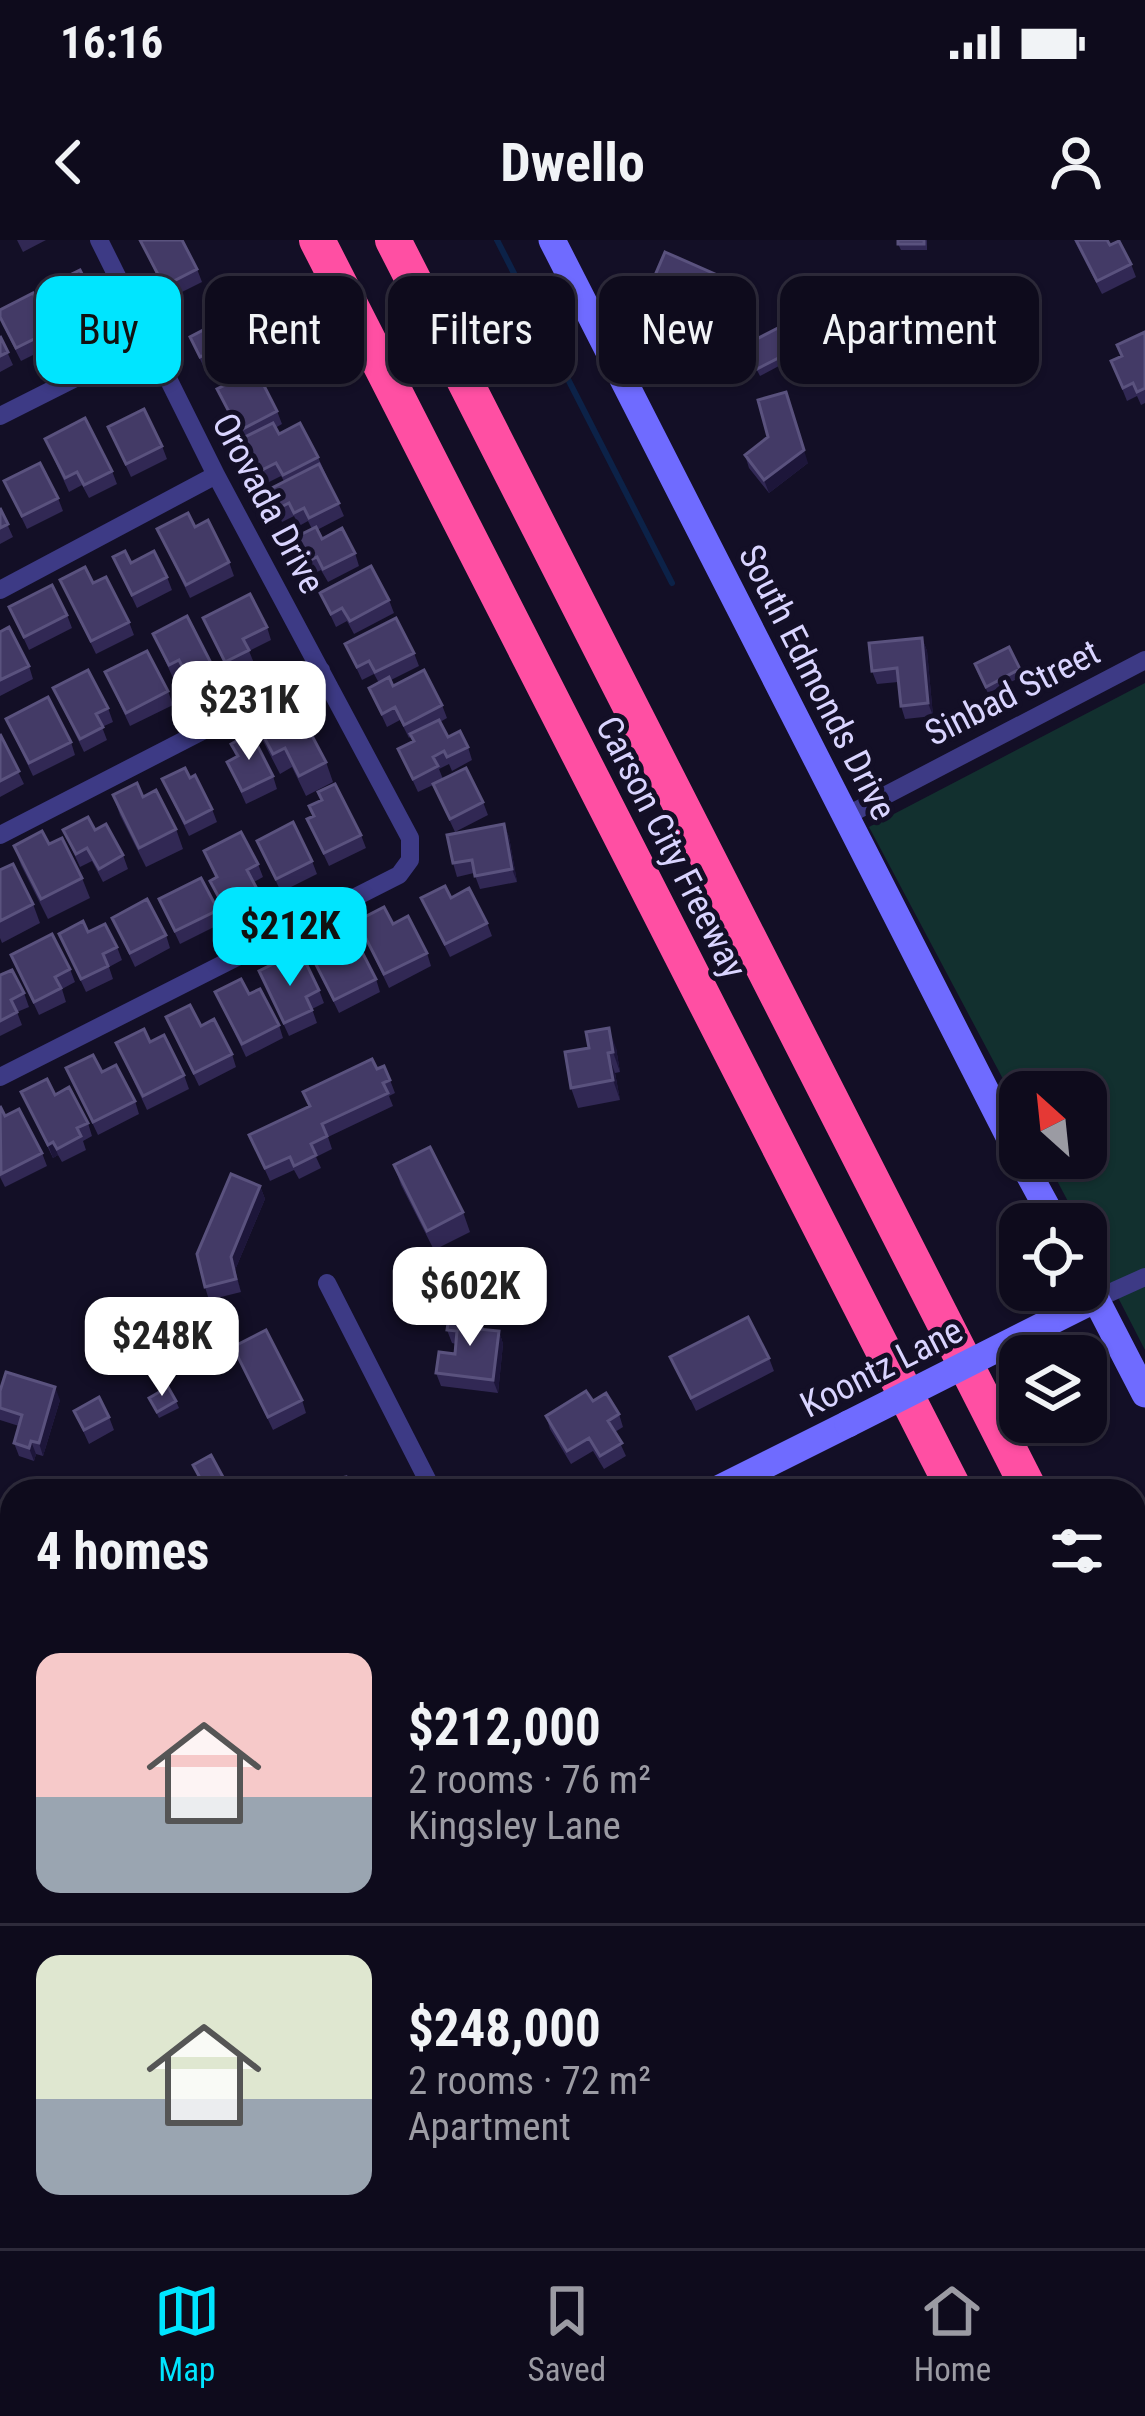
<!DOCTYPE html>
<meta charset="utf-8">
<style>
body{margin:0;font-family:"Roboto Condensed",sans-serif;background:#171425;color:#f1f3f6;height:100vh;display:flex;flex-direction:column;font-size:45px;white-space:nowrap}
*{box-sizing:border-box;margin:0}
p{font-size:39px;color:#9b9ba3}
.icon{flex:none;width:66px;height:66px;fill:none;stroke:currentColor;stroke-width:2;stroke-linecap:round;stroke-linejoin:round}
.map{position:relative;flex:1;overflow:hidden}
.details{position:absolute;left:0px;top:1239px;width:1146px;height:771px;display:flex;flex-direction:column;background:#0e0b1c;border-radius:36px 36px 0 0;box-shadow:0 3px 9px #0004,0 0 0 3px #2e2b3b}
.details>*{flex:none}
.top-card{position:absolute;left:36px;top:36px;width:1074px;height:108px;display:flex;gap:24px}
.needle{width:78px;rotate:333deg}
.tools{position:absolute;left:999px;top:831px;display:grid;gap:24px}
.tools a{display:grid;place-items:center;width:108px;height:108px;border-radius:24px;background:#0e0b1c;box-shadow:0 3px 9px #0004,0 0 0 3px #2e2b3b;font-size:60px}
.price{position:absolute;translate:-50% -102px;padding:0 27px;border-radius:24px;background:#fff;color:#222;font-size:39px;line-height:78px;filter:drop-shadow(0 3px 6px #0008)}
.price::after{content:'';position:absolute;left:50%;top:72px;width:36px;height:27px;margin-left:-18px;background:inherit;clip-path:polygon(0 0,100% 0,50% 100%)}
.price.current{background:#00e5ff;color:#111}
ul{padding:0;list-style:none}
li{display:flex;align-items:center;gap:36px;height:300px;padding:0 36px}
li+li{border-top:3px solid #2e2b3b}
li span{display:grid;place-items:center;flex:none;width:336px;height:240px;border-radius:24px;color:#555}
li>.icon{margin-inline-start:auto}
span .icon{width:144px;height:144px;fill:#fffc;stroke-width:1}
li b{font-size:51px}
h2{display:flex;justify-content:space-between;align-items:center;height:144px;padding:0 36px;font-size:51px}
.pill{padding:0 42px;border-radius:24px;background:#0e0b1c;box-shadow:0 3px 9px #0004,0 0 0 3px #2e2b3b;font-size:42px;line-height:108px}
.pill.current{background:#00e5ff;color:#111}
.status{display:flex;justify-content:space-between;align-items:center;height:84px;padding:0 60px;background:#0e0b1c;direction:ltr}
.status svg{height:33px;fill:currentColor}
header{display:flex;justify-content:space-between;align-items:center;height:156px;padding:0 36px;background:#0e0b1c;font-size:54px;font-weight:700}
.tab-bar{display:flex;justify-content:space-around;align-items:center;height:168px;border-top:3px solid #2e2b3b;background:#0e0b1c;font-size:33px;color:#9b9ba3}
.tab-bar a{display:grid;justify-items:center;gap:6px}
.tab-bar .current{color:#00e5ff}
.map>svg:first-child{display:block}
.green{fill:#12302f}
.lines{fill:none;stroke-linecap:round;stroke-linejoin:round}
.stream{stroke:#0c2248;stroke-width:6}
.street{stroke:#3d3a85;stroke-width:18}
.secondary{stroke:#6f6bff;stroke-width:27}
.highway{stroke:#ff4fa3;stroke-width:36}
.secondary-bridge{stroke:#6f6bff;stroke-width:27}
.wall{fill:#312854}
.shaded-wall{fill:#1d163a}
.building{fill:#433a66;stroke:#5a527e;stroke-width:3}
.labels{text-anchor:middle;stroke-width:10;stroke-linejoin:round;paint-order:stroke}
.street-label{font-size:36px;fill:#d9d4ff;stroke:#130f26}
</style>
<div class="status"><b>16:16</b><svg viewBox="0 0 49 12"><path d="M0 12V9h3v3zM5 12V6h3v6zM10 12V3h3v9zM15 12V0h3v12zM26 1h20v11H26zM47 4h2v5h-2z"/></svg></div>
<header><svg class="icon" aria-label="back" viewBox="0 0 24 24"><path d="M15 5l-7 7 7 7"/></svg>Dwello<svg class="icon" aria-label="person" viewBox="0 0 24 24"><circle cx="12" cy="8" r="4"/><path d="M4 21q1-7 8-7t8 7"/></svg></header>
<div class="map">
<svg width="1145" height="2008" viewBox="0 0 1145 2008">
<rect width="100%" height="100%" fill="#130f26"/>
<path class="green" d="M1145 443V1110L1086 995V984H1080L1045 918H1086V852H1020V871L869 587Z"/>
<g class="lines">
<path class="stream" d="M497 0 672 343"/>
<path class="street" d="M0 176 149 101
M0 350 216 235
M846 576 1145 420
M0 595 321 430
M0 837 399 635 410 620V598L216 235 99 0
M327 1043 433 1251
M1096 1059 1145 1037
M0 1437 12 1460
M1134 1784 1145 1806
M828 1998 833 2008
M454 2008 474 1998"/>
<path class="secondary" d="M552 0 1020 918
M1020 918 1056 984
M1086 1040 1145 1154
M1046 1084 1096 1059
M714 1251 848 1184
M0 1609 12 1603"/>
<path class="highway" d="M317 0 955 1251
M393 0 1030 1251
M1134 1455 1145 1477
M1134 1598 1145 1619"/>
<path class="secondary-bridge" d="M848 1184 1046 1084"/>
</g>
<path class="wall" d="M17 0H46L23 12Z
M140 0 197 29 202 42 168 59Z
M927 0V10H901L898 4Z
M1074 0H1107L1110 5 1131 24 1136 37 1102 54Z
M653 40 733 42 738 55 726 82 658 53Z
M42 49 98 66 103 79 65 98Z
M0 70 52 90 57 103 21 121 2 84Z
M1145 92V163L1141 165 1137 156 1127 161 1111 121 1121 116 1117 105Z
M0 96 13 125 0 132Z
M190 97 247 103 251 116 219 133 215 125 205 130Z
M747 111 790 112 792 119 760 136Z
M217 149 277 171 282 184 275 188 279 194 318 217 344 276 317 290 322 299 355 313 359 326 328 342 321 330 309 336 292 299 312 289 308 281 299 286 294 276 282 282 268 250 284 241 281 236 263 245Z
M108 187 162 206 167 219 131 237Z
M45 199 112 231 117 244 89 258 82 245 69 252Z
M745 215 808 223 769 253 749 228Z
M4 241 58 258 63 271 27 289Z
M0 268 13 297 0 304Z
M195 287 229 322 234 336 190 358 157 289Z
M113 317 167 337 172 350 137 368Z
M60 340 93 343 129 382 134 395 96 414Z
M320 353 389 360 394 373 354 394 347 381 336 387Z
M9 367 67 375 72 388 29 410Z
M203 378 267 387 271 400 249 411 254 423 230 436Z
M0 392 29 426 33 439 0 456Z
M153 394 214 429 219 443 195 455 184 433 173 438Z
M922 398 927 411 933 476 905 479 901 466 898 442 877 444 872 431Z
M345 404 414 413 419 426 391 440 393 446 442 465 447 478 440 482 448 497 468 507 472 520 452 531 449 524 439 529 443 539 483 562 488 575 455 592 433 545 418 552 398 509 413 501 411 496 409 498 400 480 387 487 369 448 379 443 374 434 362 440Z
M1020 429 1023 436 988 453 977 431Z
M105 432 168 451 173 465 130 486Z
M53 448 108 468 113 482 102 487 107 500 84 512Z
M6 479 71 502 75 515 33 536Z
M255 480 326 522 333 542 306 556 292 527 280 534 262 499Z
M0 494 24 544 0 557Z
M231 504 273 536 277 549 246 564 227 522 236 517Z
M190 538 212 569 217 582 189 596 162 539Z
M318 552 361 595 366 608 329 626 307 579 313 576 309 566 321 561Z
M113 555 143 557 176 589 183 609 146 627 120 575Z
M504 584 509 597 517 642 480 649 474 633 457 637 453 623Z
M63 590H95L123 615 128 629 103 642 92 621 80 627Z
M257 601 312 621 317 634 281 652Z
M14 606 82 638 90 658 48 679 21 625Z
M204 611 258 624 263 637 254 642 262 662 228 680 210 641 216 638Z
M0 630 33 664 40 683 2 703 0 698Z
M421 658H451L487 683 492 696 450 717Z
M159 659 218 670 222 683 180 704Z
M112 678 166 695 170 708 135 727Z
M357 681 393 684 427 713 431 726 389 748Z
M88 692 117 707 122 720 109 727 113 739 86 752 59 694Z
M306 705 343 709 376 739 380 752 339 773Z
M11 715 70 729 75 742 62 749 66 762 39 775Z
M259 731 289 732 319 750 324 763 312 769 317 783 289 796Z
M0 735 24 753 29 767 17 772 22 785 0 796Z
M215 752 249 754 279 785 283 798 246 817Z
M166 777 232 814 236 827 199 846Z
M116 803 184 835 189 849 147 870Z
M589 808H616L620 832 615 833 620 860 578 868 571 848Z
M66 828 102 832 135 861 139 874 98 895Z
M377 829 390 840 395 853 389 856 393 866 328 897 332 909 316 917 321 928 299 939 294 930 270 941 249 895 309 866 303 852Z
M21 852 55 855 88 883 92 896 83 901 86 910 62 922 58 915 53 918Z
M0 866 5 876 42 913 47 926 5 947 0 937Z
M394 925 463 972 470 992 434 1010 401 945Z
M260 946 265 959 235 1030 241 1052 209 1060 205 1047Z
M484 1087V1089L499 1091 503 1104 498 1153 441 1146 436 1133 455 1114 456 1104 452 1103 447 1090Z
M233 1107 302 1160 306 1173 273 1190Z
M670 1117 769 1118 774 1131 696 1171Z
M0 1151 60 1160 43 1216 36 1214 34 1221 19 1216 14 1203 19 1186 0 1180Z
M149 1158 176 1161 179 1168 159 1178Z
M74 1171 109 1177 114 1190 89 1204Z
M619 1174 623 1187 615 1192 626 1216 604 1229 593 1211 571 1224 550 1189 546 1176Z
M193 1225 224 1239 228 1251H204Z
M1145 1963V2008H1127L1122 1998H1134L1140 1966Z
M264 1998H291L293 2004 284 2008H269Z
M675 1998H718L698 2008H680Z"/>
<path class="shaded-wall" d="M733 42 738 55 726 82 721 69Z
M786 152 808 223 769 253 764 240Z
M922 398 927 411 933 476 928 463Z
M504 584 509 597 517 642 512 629Z
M609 788 616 808 620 832 613 812Z
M608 813 615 833 620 860 613 840Z
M53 902 58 915 53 918 48 905Z
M260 946 265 959 235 1030 241 1052 231 1017Z
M499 1091 503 1104 498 1153 493 1140Z
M55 1147 60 1160 43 1216 39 1203Z
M31 1201 36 1214 34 1221 29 1208Z
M12 1739V1756L5 1762 0 1749Z"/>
<path class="building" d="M140 0H182L197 29 164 46Z
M898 0H924V4H898Z
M1076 0H1107L1110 5 1119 1 1131 24 1097 41Z
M665 12 733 42 721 69 653 40Z
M80 30 98 66 61 85 42 49Z
M33 53 52 90 16 108 0 77V70Z
M232 75 247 103 215 120 210 112 200 117 190 97Z
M778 88 790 112 757 129 745 105Z
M1145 92V148L1137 152 1133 143 1123 148 1111 121 1122 116 1117 105Z
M0 96 8 112 0 116Z
M256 130 277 171 239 191 217 149Z
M786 152 804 210 764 240 745 215 768 197 758 160Z
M144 169 162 206 126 224 108 187Z
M85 178 112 231 84 245 77 232 65 238 45 199Z
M273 183 279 194 300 183 318 217 283 235 276 223 258 232 241 199Z
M40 223 58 258 22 276 4 241Z
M319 224 339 263 309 278 304 268 294 273 289 263 277 269 268 250Z
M0 268 8 284 0 288Z
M188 273 195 287 208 280 229 322 186 345 157 289Z
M316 287 322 299 342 288 355 313 323 329 317 317 304 323 292 299Z
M125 311 131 323 154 311 167 337 132 355 113 317Z
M371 326 389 360 350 381 342 368 331 374 320 353Z
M85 327 93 343 106 337 129 382 91 401 60 340Z
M52 345 67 375 24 397 9 367Z
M250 354 267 387 243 399 249 410 225 422 203 378Z
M187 376 214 429 190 442 179 420 169 425 153 394Z
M396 378 414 413 375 432 369 421 357 427 345 404Z
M9 387 29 426 0 440V392Z
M922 398 928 463 901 466 897 428 872 431 869 403Z
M1009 407 1020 429 986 447 975 424Z
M147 411 168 451 126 473 105 432Z
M88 430 108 468 96 474 103 487 80 499 53 448Z
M424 430 442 465 404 485 395 467 382 474 369 448 389 437 393 446Z
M48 457 71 502 29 523 6 479Z
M293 460 326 522 299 536 285 508 273 514 255 480Z
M439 480 448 497 460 491 468 507 447 517 444 511 433 517 438 526 413 539 398 509 414 501 410 494Z
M251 493 273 536 242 551 227 522 238 516 231 504Z
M0 494 19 531 0 541Z
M185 528 190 538 195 535 212 569 185 583 162 539Z
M466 528 483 562 450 579 433 544Z
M137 543 143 557 156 550 176 589 139 608 113 555Z
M335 544 361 595 324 613 307 579 314 576 309 566 322 560 318 552Z
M88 577 95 590 106 584 123 615 99 629 87 608 76 614 63 590Z
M293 582 312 621 276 639 257 601Z
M504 584 512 629 475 636 472 620 453 623 447 595Z
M42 591 49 604 62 598 82 638 41 659 14 606Z
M241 592 258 624 247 630 257 649 224 667 210 641 217 637 204 611Z
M13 624 33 664 0 681V630Z
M201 638 218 670 175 691 159 659Z
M445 646 451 658 469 648 487 683 445 704 421 658Z
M147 659 166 695 130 713 112 678Z
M384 667 393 684 408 676 427 713 384 734 357 681Z
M83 681 88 692 105 684 117 707 103 714 108 726 81 739 59 694Z
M334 691 343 709 357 702 376 739 334 760 306 705Z
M52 694 70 729 55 737 61 748 34 762 11 715Z
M283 719 289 732 306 723 319 750 306 757 312 770 284 783 259 731Z
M12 730 24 753 11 760 17 772 0 781V735Z
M241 739 249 754 260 749 279 785 242 804 215 752Z
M190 765 201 786 214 779 232 814 194 833 166 777Z
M609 788 613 812 608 813 613 840 571 848 565 812 589 808 586 792Z
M144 789 150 802 164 795 184 835 143 856 116 803Z
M93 815 102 832 116 825 135 861 93 882 66 828Z
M372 819 377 829 384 826 390 840 383 843 388 853 322 884 327 896 311 904 316 915 294 926 290 917 265 928 249 895 310 866 303 852Z
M47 839 55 855 69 847 88 883 77 888 81 896 57 909 53 902 48 905 21 852Z
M0 866 5 876 19 869 42 913 1 934Z
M430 907 463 972 427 991 394 925Z
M231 934 260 946 231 1017 236 1039 205 1047 197 1014Z
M450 1070 480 1074 478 1089 499 1091 493 1140 436 1133 439 1112 455 1114 457 1091 447 1090Z
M748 1077 769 1118 691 1158 670 1117Z
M266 1090 302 1160 268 1177 233 1107Z
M6 1132 55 1147 39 1203 31 1201 29 1208 14 1203 22 1175 0 1168V1151Z
M168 1147 176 1161 157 1172 149 1158Z
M586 1151 593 1161 606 1153 619 1174 608 1181 622 1203 600 1216 589 1198 567 1211 546 1176Z
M99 1157 109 1177 84 1190 74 1171Z
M211 1215 224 1239 206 1249 193 1225Z
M346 1237 349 1251H322L320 1242Z
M11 1286 12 1288V1344L0 1321V1292Z
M0 1713 12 1728V1739L0 1749Z
M1134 1954 1140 1966 1145 1963V1993L1126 2002 1124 1998H1134Z
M180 1998H238L243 2008H179L175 2000Z
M574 1998H585L590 2008H554Z"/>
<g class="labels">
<g class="street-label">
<text transform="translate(269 263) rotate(62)" y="13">Orovada Drive</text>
<text transform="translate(818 442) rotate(63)" y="13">South Edmonds Drive</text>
<text transform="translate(1012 452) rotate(-27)" y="13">Sinbad Street</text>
<text transform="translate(672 607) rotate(63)" y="13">Carson City Freeway</text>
<text transform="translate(881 1127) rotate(-27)" y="13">Koontz Lane</text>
</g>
</g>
</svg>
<div class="tools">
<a><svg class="needle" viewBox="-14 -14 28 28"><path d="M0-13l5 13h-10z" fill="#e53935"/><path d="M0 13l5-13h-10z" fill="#9b9ba3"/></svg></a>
<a><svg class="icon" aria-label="locate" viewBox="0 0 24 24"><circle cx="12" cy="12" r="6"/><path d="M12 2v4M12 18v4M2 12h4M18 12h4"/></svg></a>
<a><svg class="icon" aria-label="layers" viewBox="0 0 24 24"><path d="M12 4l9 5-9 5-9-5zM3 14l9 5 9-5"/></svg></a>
</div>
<b class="price" style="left:249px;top:523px">$231K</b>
<b class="price current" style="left:290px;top:749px">$212K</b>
<b class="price" style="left:470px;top:1109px">$602K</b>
<b class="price" style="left:162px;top:1159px">$248K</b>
<div class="top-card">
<a class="pill current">Buy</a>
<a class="pill">Rent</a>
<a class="pill">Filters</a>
<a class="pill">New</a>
<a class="pill">Apartment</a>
</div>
<section class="details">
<h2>4 homes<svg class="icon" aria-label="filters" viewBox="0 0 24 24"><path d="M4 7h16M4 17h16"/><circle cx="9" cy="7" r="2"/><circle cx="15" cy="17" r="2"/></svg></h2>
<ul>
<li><span style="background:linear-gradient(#f6c9c9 60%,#9aa5b1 0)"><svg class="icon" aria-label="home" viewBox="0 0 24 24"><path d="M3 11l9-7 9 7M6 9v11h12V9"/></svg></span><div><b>$212,000</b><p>2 rooms · 76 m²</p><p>Kingsley Lane</p></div></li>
<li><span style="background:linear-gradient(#dfe7d0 60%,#9aa5b1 0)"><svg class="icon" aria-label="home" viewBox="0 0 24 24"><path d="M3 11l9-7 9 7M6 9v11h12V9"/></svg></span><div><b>$248,000</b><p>2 rooms · 72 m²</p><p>Apartment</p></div></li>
</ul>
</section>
</div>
<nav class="tab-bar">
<a class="current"><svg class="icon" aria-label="map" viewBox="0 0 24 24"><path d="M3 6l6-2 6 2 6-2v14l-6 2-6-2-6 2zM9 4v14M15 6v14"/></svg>Map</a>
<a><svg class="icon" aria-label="saved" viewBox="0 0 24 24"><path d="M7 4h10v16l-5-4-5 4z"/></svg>Saved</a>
<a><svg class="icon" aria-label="home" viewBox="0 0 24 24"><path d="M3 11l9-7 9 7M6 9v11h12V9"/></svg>Home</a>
</nav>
